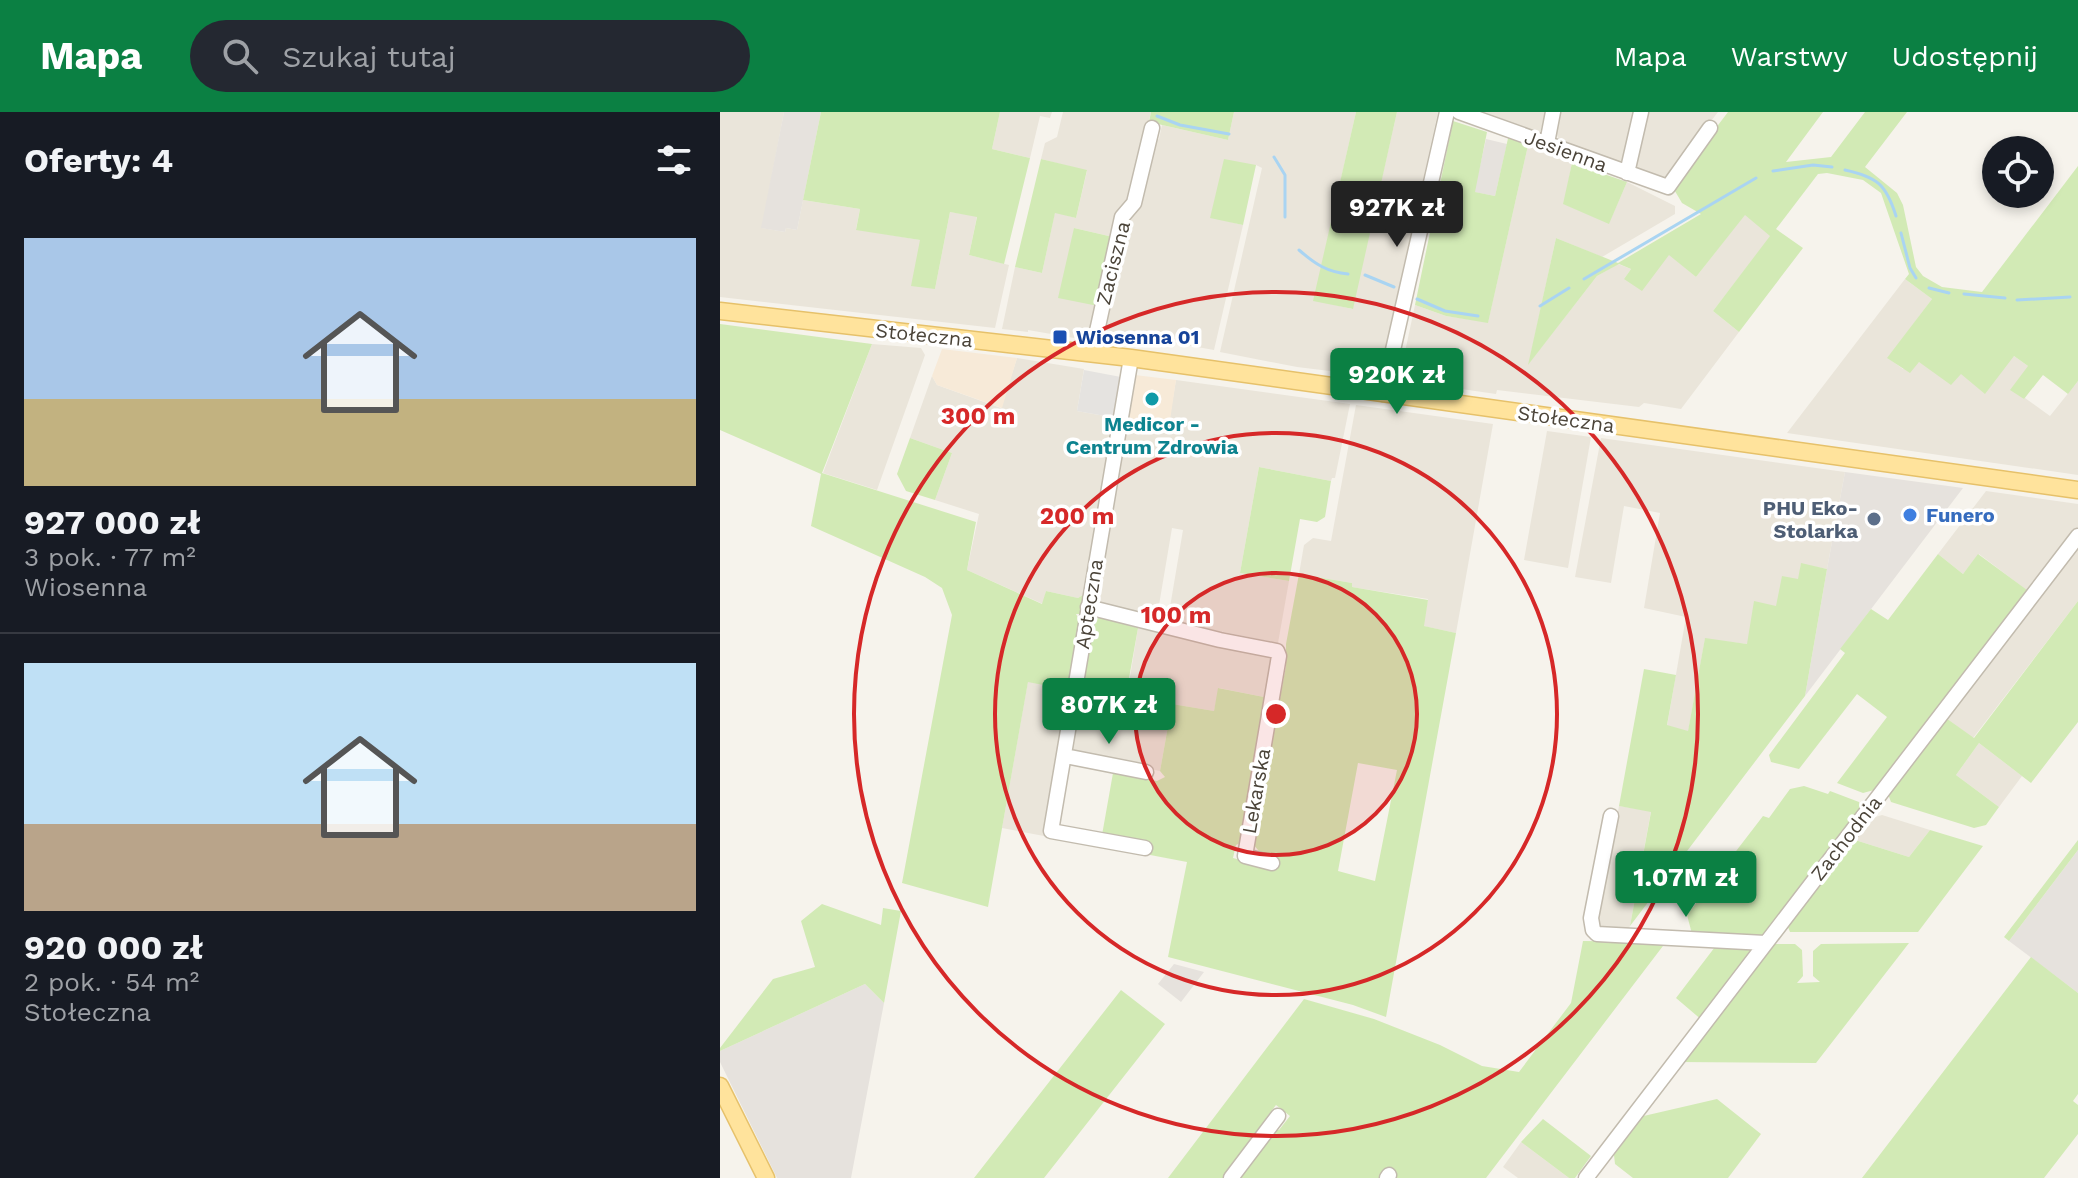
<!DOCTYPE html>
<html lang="pl">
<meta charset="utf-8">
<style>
body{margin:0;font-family:"Work Sans",sans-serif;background:#242831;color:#f1f3f6;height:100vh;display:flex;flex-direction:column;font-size:30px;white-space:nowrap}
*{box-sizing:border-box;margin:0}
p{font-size:26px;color:#9ea1a6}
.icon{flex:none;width:44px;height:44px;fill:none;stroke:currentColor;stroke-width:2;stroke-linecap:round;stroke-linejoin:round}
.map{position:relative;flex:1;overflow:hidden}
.side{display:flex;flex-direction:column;background:#171b24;width:720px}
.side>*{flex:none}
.fabs{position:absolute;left:1262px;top:24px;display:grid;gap:16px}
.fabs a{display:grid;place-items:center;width:72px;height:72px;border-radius:50%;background:#171b24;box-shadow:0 4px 12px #0003;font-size:40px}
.price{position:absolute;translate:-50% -68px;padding:0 18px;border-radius:8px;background:#0b8043;color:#fff;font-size:26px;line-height:52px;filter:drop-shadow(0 2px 4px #0008)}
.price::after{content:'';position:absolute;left:50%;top:48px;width:24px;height:18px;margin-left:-12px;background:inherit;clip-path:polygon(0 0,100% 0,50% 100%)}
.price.selected{background:#222;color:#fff}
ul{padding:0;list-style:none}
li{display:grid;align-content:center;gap:16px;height:424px;padding:0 24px}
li+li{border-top:2px solid #363941}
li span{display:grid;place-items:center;height:248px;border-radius:0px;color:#555}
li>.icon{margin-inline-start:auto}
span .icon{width:144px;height:144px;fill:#fffc;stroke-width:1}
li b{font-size:34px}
h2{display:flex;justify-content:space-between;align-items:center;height:96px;padding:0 24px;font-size:34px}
header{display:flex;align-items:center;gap:48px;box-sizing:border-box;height:112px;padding:0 40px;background:#0b8043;color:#fff}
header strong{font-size:38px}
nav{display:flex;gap:44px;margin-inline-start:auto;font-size:28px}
.search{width:560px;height:72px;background:#242831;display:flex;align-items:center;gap:20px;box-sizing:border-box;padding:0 28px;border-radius:44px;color:#9ea1a6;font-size:30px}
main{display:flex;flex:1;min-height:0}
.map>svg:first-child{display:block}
.residential{fill:#eae5da}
.commercial{fill:#f7ead8}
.industrial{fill:#e6e2dd}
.green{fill:#d2eab5;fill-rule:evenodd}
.parking{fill:#e5e3e0}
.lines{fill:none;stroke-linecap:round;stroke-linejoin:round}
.stream{stroke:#a9d4f2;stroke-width:3}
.minor-casing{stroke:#c2bbae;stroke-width:17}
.major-casing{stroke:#e6c16a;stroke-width:19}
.minor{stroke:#fff;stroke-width:14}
.major{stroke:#ffe39c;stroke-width:16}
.ring{fill:none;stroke:#d62828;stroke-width:4}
.transit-dot{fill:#1a4fb4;stroke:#fff;stroke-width:3}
.culture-dot{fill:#0f9aa8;stroke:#fff;stroke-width:3}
.shop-dot{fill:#3f7fe0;stroke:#fff;stroke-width:3}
.service-dot{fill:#5c6f8a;stroke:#fff;stroke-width:3}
.labels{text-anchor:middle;stroke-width:7;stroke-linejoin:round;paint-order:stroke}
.street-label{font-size:20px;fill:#4b4439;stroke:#fff}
.transit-label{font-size:20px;font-weight:bold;fill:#164399;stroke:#fff;text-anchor:start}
.culture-label{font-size:20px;font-weight:bold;fill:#0d838f;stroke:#fff}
.service-label{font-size:20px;font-weight:bold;fill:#4e5e75;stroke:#fff;text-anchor:end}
.shop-label{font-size:20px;font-weight:bold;fill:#366cbe;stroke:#fff;text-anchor:start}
.centre{fill:#d62828;stroke:#fff;stroke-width:4}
.ring-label{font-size:24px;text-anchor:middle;font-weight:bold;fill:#d62828;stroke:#fff;stroke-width:7;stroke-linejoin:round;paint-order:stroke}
</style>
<header>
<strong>Mapa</strong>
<div class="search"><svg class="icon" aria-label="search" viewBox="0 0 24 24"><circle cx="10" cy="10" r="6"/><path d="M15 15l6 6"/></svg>Szukaj tutaj</div>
<nav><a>Mapa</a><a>Warstwy</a><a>Udostępnij</a></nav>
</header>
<main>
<section class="side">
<h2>Oferty: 4<svg class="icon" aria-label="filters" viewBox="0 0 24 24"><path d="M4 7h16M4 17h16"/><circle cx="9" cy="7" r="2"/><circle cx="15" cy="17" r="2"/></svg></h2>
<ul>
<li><span style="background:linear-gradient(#a9c7e8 65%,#c2b280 0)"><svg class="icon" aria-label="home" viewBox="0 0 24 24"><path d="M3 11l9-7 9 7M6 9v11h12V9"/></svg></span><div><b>927 000 zł</b><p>3 pok. · 77 m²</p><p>Wiosenna</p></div></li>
<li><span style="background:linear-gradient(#bfe0f5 65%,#b9a48a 0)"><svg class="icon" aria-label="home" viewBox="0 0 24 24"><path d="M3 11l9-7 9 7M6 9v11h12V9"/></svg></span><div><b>920 000 zł</b><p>2 pok. · 54 m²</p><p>Stołeczna</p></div></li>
</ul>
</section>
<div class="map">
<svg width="1358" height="1066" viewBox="0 0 1358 1066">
<rect width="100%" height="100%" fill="#f6f3ec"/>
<path class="residential" d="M0 0H64L42 116 65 120 66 116 77 118 83 88 140 97 136 117 200 128 215 177 230 100 257 104 249 143 289 153 275 216 0 185Z
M280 0H332L330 6 320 4 310 46 272 37Z
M343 0H431L409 93 393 125 354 116 378 194 370 224 361 223 360 227 308 218V220L282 217 295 155 322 161 335 100 356 106 367 59 321 47 325 31 337 25Z
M514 0H636L594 188 632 197 677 0H718L659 265 577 255 500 240 542 56 536 53 491 105 523 113 494 238 382 218 407 106 432 31 439 27 442 13 508 28Z
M765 0H825L820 22Z
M839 0H914L904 47 899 50 840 29 835 20Z
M925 0H998L944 70 914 55Z
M809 29 853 46 844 92 889 111 907 70 955 94V102L882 145 836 126 809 251 877 164 898 152 911 157 904 167 949 142 976 165 1025 102 1051 124 993 199 1019 220 961 297 924 291 919 295 777 278 776 282 679 268 695 193 726 204 768 210Z
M1185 167 1212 187 1168 246 1183 257 1199 250 1240 262 1294 244 1308 254 1303 287 1305 286 1330 304 1358 269V363L1067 321Z
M152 232 201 236 205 243 157 378 103 361Z
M297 246 364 257 357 299 396 306 366 481 358 486 326 479 323 492 247 458 259 402 215 388 232 341 190 326 212 264 217 273 281 296Z
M456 268 630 292 615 366H612L611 369 539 355 520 461 569 469 558 531 454 510 449 501 463 418 452 416 438 499 431 504 382 493 377 483 407 308 448 315Z
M636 293 773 312 736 521 703 514 708 487 631 475 632 471 579 462 584 433 593 426 611 429Z
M827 319 871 325 848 456 804 448Z
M881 326 1125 360 1107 457 1081 452 1079 467 1027 532 985 527 968 620 947 614 966 505 924 496 940 401 904 394 891 471 855 465Z
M1266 379 1358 392V415L1309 480 1259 442 1243 462 1218 442Z
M1358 432V489L1253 626 1226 606Z
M418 516 550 544 555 552 549 586 499 576 494 599 452 592 440 659 356 643 350 635 361 574 407 583Z
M308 569 349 578 324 724 282 716Z
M1259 631 1302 664 1279 695 1236 663Z
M899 694 931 699 910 814 907 819 883 818 877 811Z
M1162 703 1210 718 1189 745 1135 728 1152 706Z
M801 1030 849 1066H798L783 1055Z"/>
<path class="commercial" d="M222 237 297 246 282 296 217 273 212 264Z
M415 263 456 268 449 315 407 308Z"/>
<path class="industrial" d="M64 0H101L77 118 66 116 65 120 41 116Z
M766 27 787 32 775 84 754 80Z
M1125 360 1243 376 1085 584 1107 457Z
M1358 738V881L1289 829Z
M454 852 484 860 461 890 438 872Z
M145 872 164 891 131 1066H57L0 950V939Z"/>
<path class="green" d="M101 0H280L272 37 310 46 284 152 249 143 257 105 230 100 215 177 191 174 200 128 136 118 140 97 83 88Z
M431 0H514L508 28 429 10Z
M636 0H677L633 197 593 189Z
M1008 0H1103L1066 50 1111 45 1145 0H1187L1145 55 1177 81 1183 93 1196 155 1203 164 1222 175 1262 180 1358 54V269L1348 282 1323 263 1304 287 1290 278 1308 254 1294 244 1265 282 1241 262 1231 273 1199 250 1190 261 1167 246 1212 187 1185 167 1189 162 1161 81 1143 68 1107 61 1098 62 1056 117 1083 136 1019 220 993 199 1050 124 1025 103 976 165 949 143 922 179 904 167 911 157 899 152 877 164 808 253 836 126 898 151 981 102 962 91 952 74Z
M733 9 767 20 755 80 775 84 789 22 809 29 768 211 726 204 695 193Z
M321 47 367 58 356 106 335 101 322 161 295 155Z
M504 47 536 53 523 113 490 106Z
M852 51 907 70 889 112 843 92Z
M354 116 393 125 378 194 338 186Z
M0 212 152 232 102 361 256 410 247 458 322 492 326 479 358 486 366 481 363 502H356L360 509 349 578 308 570 268 795 182 771 232 503 222 476 205 465 91 414 101 362 0 318Z
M190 326 232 341 215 388 186 379 177 362Z
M539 355 611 369 605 405 597 410 580 407 569 469 520 461Z
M1218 442 1243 462 1258 442 1307 478 1154 678 1143 681 1117 671 1167 605 1137 582 1079 657 1051 650 1049 643 1125 541 1120 537 1151 497 1168 508Z
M1081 451 1107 457 1085 584 910 814 931 700 899 694 924 557 956 563 947 613 968 619 985 526 1027 532 1034 489 1056 494 1062 464 1078 467Z
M579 462 632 471V475L708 488 704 514 736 521 666 905 633 893 448 845 467 750 425 742 382 723 393 661 437 669 445 665 440 659 452 592 494 599 498 576 549 586 522 730 516 733 513 746 553 756 533 732 566 554V532ZM638 651 677 658 655 769 618 759Z
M1358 489V610L1311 671 1259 631 1236 663 1279 695 1266 713 1254 716 1171 690 1168 682 1226 606 1254 626Z
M379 505 418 516 406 583 361 574 371 512Z
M1084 674 1108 682 1110 679 1139 690 1141 696 1045 823 1040 826 972 822 967 803 1043 704 1049 706 1070 677Z
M1210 718 1263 734 1198 820H1070L1068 815 1135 728 1189 745Z
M1358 728V738L1289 829 1284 825Z
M102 792 161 813 163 796 181 799 164 891 145 872 0 939V936L53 867 95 855 81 809Z
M863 829 946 830 766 1066H676L677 1063 670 1056 661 1066H519L554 1018H559L570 1004 556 993 546 1006V1011L504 1066H448L584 887 654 907 720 933 762 954 799 960 851 891Z
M998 831 1034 833 1036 839 983 909 956 886Z
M1189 831 1096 951 958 950 1048 832H1075L1082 838 1083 864 1077 871 1100 870 1093 864V839L1101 832Z
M1311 845 1358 881V982L1353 989 1358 993V1022L1324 1066H1142Z
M401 878 445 912 324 1066H254Z
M997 987 1041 1022 1008 1066H913L895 1052 894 1043 914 1016 915 1006Z
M823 1007 871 1044 855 1066H849L801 1030Z"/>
<path class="parking" d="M364 258 401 265 396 306 357 299Z"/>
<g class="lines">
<path class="stream" d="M437 4 460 13 509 22
M554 45 565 63V105
M1125 58C1157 65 1166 72 1176 104
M1053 59 1093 53 1112 55
M1181 121 1190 156 1196 166
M579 138C595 152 607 160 628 162
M645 163 674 175
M864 167 1036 66
M1209 176 1229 181
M1244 182 1285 186
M697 187 725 199 758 204
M1297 188 1350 185
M820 194 849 176"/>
<defs>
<path id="minor" d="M739 0 948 75 990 16
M827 31 833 0
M907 61 921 0
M372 242 402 105 414 91 432 16
M411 246 331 719 425 736
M663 282 727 0
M368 495 500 528 557 539 559 544 525 744 552 751
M345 644 426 660
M891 704 871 806 873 818 877 822 1045 831
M511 1066 558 1004
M667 1066 669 1063
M866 1066 1358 424"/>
<path id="major" d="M0 199 411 246 1358 378
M0 974 46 1066"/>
</defs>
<use href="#minor" class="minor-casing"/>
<use href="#major" class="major-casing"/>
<use href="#minor" class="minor"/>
<use href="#major" class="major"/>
</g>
<circle cx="556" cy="602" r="141" fill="#d62828" fill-opacity=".12"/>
<g class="ring">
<circle cx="556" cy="602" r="141"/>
<circle cx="556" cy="602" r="281"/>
<circle cx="556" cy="602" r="422"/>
</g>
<rect class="transit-dot" x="332" y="217" width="16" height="16" rx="4"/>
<circle class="culture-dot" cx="432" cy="287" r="8"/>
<circle class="shop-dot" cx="1190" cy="403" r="8"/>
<circle class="service-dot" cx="1154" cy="407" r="8"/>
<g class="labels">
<g class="street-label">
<text transform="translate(846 39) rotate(20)" y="7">Jesienna</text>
<text transform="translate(393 151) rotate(-76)" y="7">Zaciszna</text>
<text transform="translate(204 223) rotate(6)" y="7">Stołeczna</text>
<text transform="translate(846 307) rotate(8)" y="7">Stołeczna</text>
<text transform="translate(369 492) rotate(-81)" y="7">Apteczna</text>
<text transform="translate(536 679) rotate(-80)" y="7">Lekarska</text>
<text transform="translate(1126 726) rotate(-52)" y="7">Zachodnia</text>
</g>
<g class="transit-label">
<text x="356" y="232">Wiosenna 01</text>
</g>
<g class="culture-label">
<text x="432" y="319">Medicor -<tspan x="432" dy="23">Centrum Zdrowia</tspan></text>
</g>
<g class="service-label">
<text x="1138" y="403">PHU Eko-<tspan x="1138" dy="23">Stolarka</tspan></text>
</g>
<g class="shop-label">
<text x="1206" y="410">Funero</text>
</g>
</g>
<circle cx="556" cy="602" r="12" class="centre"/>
<g class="ring-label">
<text x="258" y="312">300 m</text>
<text x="357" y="412">200 m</text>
<text x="456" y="511">100 m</text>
</g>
</svg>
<div class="fabs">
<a><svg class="icon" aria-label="locate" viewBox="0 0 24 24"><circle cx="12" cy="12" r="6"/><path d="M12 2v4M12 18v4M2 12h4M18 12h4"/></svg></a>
</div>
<b class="price selected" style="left:677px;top:137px">927K zł</b>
<b class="price" style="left:677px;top:304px">920K zł</b>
<b class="price" style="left:389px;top:634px">807K zł</b>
<b class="price" style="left:966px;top:807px">1.07M zł</b>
</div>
</main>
